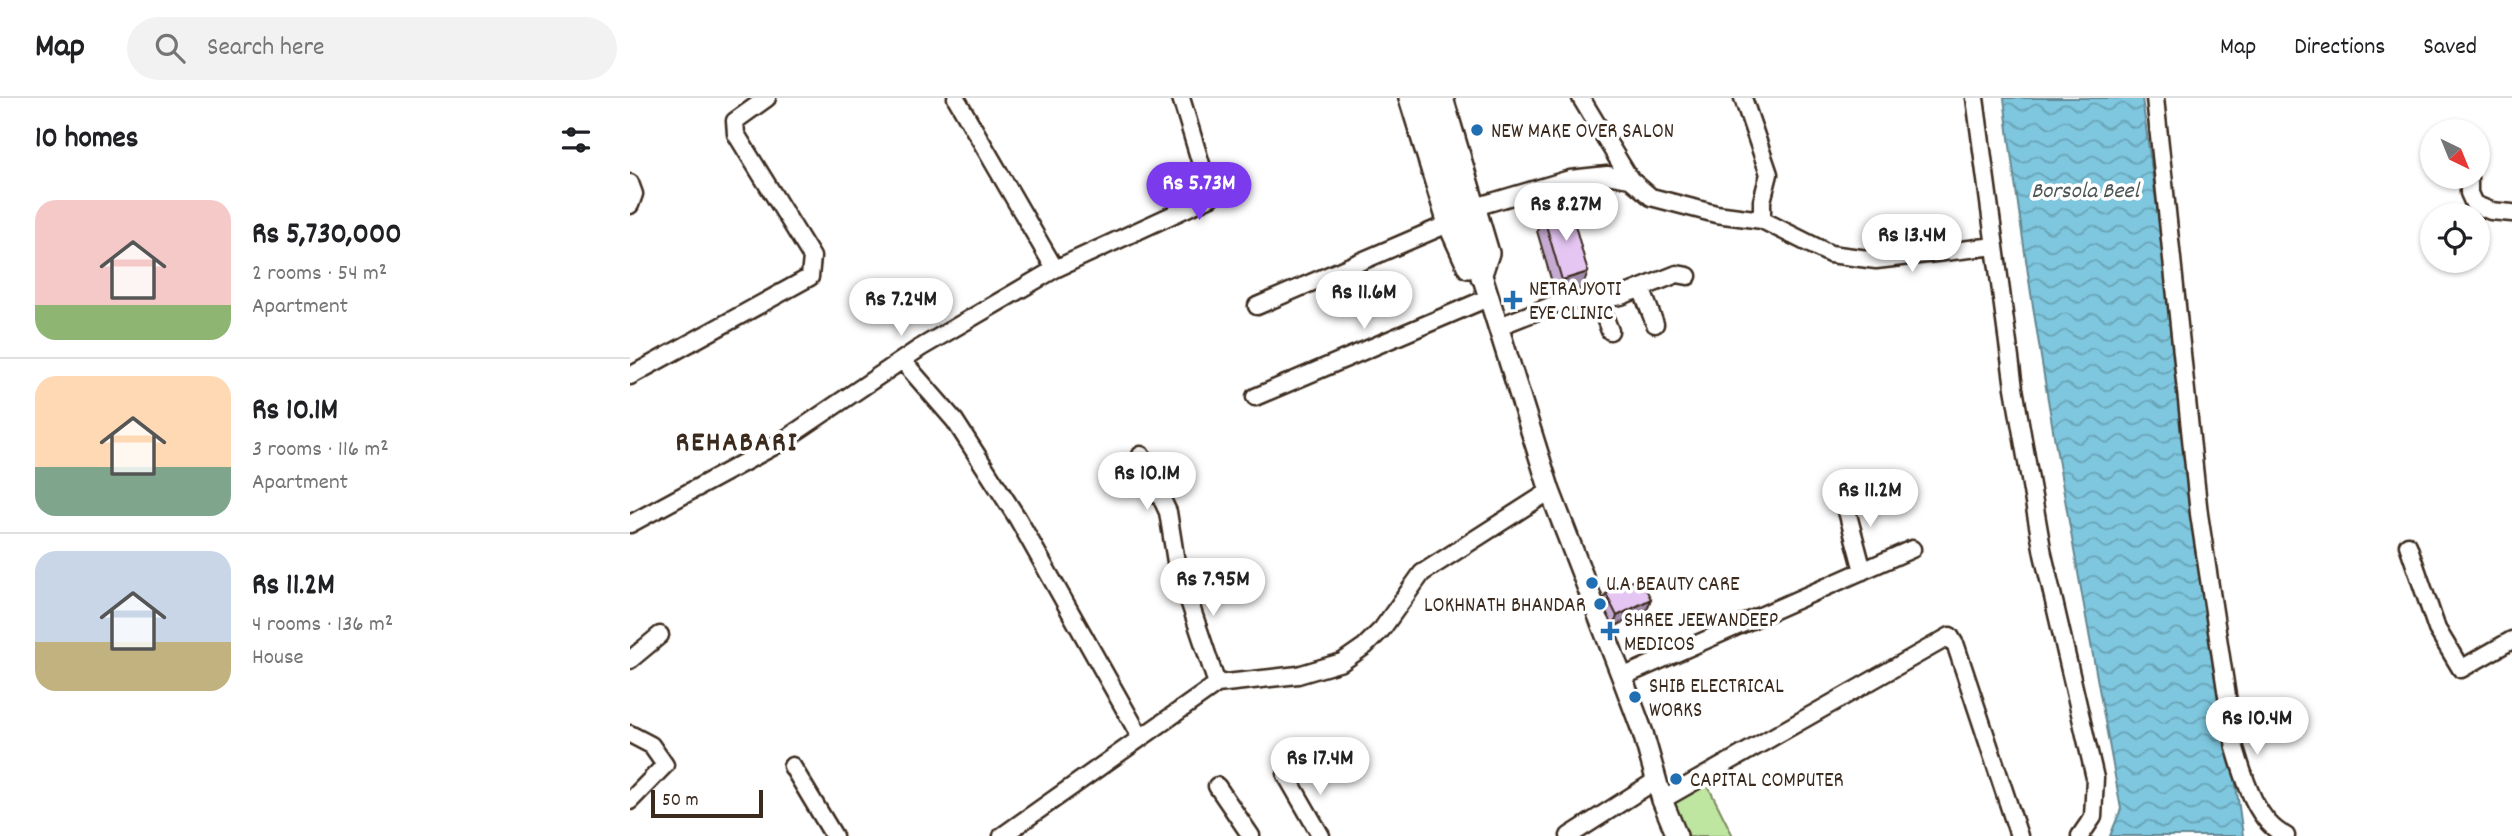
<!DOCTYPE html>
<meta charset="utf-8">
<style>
body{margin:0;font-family:Dekko,sans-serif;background:#f2f2f2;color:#202124;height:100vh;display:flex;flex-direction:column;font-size:26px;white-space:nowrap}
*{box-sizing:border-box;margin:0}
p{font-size:23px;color:#757577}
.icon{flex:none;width:38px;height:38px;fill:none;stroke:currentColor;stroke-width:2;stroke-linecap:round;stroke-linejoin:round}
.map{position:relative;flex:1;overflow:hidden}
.details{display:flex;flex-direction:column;background:#fff;width:630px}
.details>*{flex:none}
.needle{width:46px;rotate:137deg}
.buttons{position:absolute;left:1790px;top:21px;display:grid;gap:14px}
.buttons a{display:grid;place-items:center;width:70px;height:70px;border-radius:50%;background:#fff;box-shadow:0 2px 5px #0004;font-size:35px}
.scale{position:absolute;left:21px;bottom:18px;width:112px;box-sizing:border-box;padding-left:7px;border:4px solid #3b2a1e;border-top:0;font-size:19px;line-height:24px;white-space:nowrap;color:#3b2a1e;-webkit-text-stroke:5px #fff;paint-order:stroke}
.price{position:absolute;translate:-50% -60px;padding:0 16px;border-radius:24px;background:#fff;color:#222;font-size:23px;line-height:46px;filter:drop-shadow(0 2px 4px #0008)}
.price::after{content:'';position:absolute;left:50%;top:42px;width:21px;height:16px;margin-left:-10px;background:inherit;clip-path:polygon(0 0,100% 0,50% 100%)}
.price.on{background:#7c3aed;color:#fff}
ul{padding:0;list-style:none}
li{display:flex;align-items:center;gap:21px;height:175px;padding:0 35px}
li+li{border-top:2px solid #e0e0e0}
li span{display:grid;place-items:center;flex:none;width:196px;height:140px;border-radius:21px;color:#555}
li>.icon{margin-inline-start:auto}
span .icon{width:84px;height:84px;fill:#fffc;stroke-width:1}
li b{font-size:30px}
h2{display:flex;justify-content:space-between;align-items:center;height:84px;padding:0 35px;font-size:30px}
header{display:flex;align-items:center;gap:42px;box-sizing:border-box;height:98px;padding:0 35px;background:#fff;border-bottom:2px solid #e0e0e0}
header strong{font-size:33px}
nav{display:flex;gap:38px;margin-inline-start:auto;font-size:24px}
.search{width:490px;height:63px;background:#f2f2f2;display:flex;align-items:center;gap:18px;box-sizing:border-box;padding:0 24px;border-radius:38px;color:#757577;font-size:26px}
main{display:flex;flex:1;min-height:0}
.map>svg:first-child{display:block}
.green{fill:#bee6a1;stroke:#7c8860;stroke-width:2}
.water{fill:url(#water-waves);stroke:#638892;stroke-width:2}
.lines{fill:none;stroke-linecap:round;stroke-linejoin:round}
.minor-casing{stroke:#3b2a1e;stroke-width:21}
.major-casing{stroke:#3b2a1e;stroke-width:24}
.minor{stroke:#fff;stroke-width:16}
.major{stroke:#fff;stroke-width:19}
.wall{fill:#c5aad1;stroke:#3b2a1e;stroke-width:2}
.shaded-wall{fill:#a08baa;stroke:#3b2a1e;stroke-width:2}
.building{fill:#e5c6f3;stroke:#3b2a1e;stroke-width:2}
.poi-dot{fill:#1f6fb2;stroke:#fff;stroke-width:2.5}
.labels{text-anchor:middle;stroke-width:7;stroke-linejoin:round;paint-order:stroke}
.poi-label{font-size:21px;fill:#3b2a1e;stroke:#fff;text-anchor:start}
.water-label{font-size:23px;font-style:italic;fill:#4f5958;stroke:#fff}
.district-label{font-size:28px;font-weight:bold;letter-spacing:2px;fill:#3b2a1e;stroke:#fff}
</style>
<header>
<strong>Map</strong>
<div class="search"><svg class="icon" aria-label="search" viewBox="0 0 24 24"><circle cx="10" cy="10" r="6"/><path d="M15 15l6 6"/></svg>Search here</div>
<nav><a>Map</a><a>Directions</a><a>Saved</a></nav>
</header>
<main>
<section class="details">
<h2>10 homes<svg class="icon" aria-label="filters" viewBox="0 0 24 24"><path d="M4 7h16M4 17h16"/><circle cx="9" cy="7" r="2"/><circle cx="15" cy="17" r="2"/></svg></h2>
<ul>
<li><span style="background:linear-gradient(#f6c9c9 75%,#8fb573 0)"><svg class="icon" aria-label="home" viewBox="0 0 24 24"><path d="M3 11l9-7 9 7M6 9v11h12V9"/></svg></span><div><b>Rs 5,730,000</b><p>2 rooms · 54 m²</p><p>Apartment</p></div></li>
<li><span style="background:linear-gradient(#ffd9b3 65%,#7fa58c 0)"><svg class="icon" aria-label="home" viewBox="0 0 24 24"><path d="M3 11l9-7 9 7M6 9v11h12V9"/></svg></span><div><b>Rs 10.1M</b><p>3 rooms · 116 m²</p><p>Apartment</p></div></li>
<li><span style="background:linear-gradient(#c9d6e8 65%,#c2b280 0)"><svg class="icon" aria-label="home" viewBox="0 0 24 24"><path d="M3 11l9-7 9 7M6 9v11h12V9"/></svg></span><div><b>Rs 11.2M</b><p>4 rooms · 136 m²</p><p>House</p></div></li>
</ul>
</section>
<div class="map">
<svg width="1882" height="738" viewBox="0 0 1882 738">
<defs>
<pattern id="water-waves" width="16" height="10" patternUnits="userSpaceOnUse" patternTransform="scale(1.75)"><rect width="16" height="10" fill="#7ec7df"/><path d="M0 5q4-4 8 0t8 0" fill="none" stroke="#68a2b4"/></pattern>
</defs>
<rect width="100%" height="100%" fill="#fff"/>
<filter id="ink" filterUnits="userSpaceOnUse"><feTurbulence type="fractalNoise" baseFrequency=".0143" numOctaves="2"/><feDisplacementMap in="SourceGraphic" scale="14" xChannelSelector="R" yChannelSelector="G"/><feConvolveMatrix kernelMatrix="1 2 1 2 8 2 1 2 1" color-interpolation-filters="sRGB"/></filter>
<g filter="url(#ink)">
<path class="green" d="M1076 684 1103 738H1050L1037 706Z"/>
<path class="water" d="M1374 0H1512L1613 738H1480L1491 711C1448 475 1403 239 1374 0Z"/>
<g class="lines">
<defs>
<path id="minor" d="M951 0 1000 81
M1345 0 1384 290 1413 456 1465 680 1463 719 1450 738
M1525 0 1569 416 1605 650C1614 680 1626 724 1656 738
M1839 79V95L1844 106 1861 113 1882 115
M0 85 4 96 0 107
M845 109 940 81 977 77 1000 81 1021 99 1086 116 1132 122V103L1139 76 1113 0
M1132 122 1200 156 1246 162 1365 148
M425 171 581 99 551 0
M1011 190 1025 226
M968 202 980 233
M627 208 818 126
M867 229 936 202 960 203 991 198 1047 176 1058 178
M272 262 325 323 388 421 511 640
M0 278 180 179 182 159 106 36 105 23 137 0
M625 299 858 200
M511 357 538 414 546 464 587 586
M1213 398 1233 473
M0 426 148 346 290 250 425 171 326 0
M1778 447 1807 531 1831 571 1882 542
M0 562 30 537
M992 579 1282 451
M0 636 21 647 35 667 0 703
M162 668 204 738
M656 677 691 738
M587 688 621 738
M1032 702 1320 538 1326 548 1389 738
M372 738 587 586 668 577 712 564 735 548 752 531 792 475 920 393
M939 738 1025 683"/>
<path id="major" d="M779 0 818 126 838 170
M796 0 920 393 992 579 1013 635 1032 702 1047 738
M813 0 859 155 851 179"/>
</defs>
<use href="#minor" class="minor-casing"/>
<use href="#major" class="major-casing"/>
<use href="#minor" class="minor"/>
<use href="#major" class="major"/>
</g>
<path class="wall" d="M913 117 952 190 926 198 907 133Z
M976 496 1017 512 984 529 972 506Z"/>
<path class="shaded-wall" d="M958 174 952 190 926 198 932 182Z
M1021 501 1017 512 984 529 987 518Z"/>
<path class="building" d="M940 109 958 174 932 182 913 117Z
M1010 479 1021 501 987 518 976 496Z"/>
</g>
<g class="poi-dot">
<circle cx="847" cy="32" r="7"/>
<path d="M879.5 191.5h7v7h7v7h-7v7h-7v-7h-7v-7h7z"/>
<circle cx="962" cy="485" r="7"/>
<circle cx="970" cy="506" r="7"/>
<path d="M976.5 522.5h7v7h7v7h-7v7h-7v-7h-7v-7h7z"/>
<circle cx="1005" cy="599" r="7"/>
<circle cx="1046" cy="681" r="7"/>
</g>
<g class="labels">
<g class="poi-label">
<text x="861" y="39">NEW MAKE OVER SALON</text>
<text x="899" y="197">NETRAJYOTI<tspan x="899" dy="24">EYE CLINIC</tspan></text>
<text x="976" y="492">U.A BEAUTY CARE</text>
<text x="956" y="513" text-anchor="end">LOKHNATH BHANDAR</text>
<text x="994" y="528">SHREE JEEWANDEEP<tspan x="994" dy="24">MEDICOS</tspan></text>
<text x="1019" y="594">SHIB ELECTRICAL<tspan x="1019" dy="24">WORKS</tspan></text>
<text x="1060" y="688">CAPITAL COMPUTER</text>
</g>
<g class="water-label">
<text x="1455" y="99">Borsola Beel</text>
</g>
<g class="district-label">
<text x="107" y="352">REHABARI</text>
</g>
</g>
</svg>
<div class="buttons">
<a><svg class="needle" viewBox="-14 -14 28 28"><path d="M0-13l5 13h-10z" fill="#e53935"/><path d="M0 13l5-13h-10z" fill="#757577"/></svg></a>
<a><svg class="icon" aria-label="locate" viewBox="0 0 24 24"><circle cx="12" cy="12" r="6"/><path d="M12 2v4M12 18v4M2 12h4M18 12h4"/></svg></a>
</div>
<div class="scale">50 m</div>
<b class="price on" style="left:569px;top:124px">Rs 5.73M</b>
<b class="price" style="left:936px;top:145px">Rs 8.27M</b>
<b class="price" style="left:1282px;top:176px">Rs 13.4M</b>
<b class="price" style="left:734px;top:233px">Rs 11.6M</b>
<b class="price" style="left:271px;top:240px">Rs 7.24M</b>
<b class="price" style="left:517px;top:414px">Rs 10.1M</b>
<b class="price" style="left:1240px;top:431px">Rs 11.2M</b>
<b class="price" style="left:583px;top:520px">Rs 7.95M</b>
<b class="price" style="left:1627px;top:659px">Rs 10.4M</b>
<b class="price" style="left:690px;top:699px">Rs 17.4M</b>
</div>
</main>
